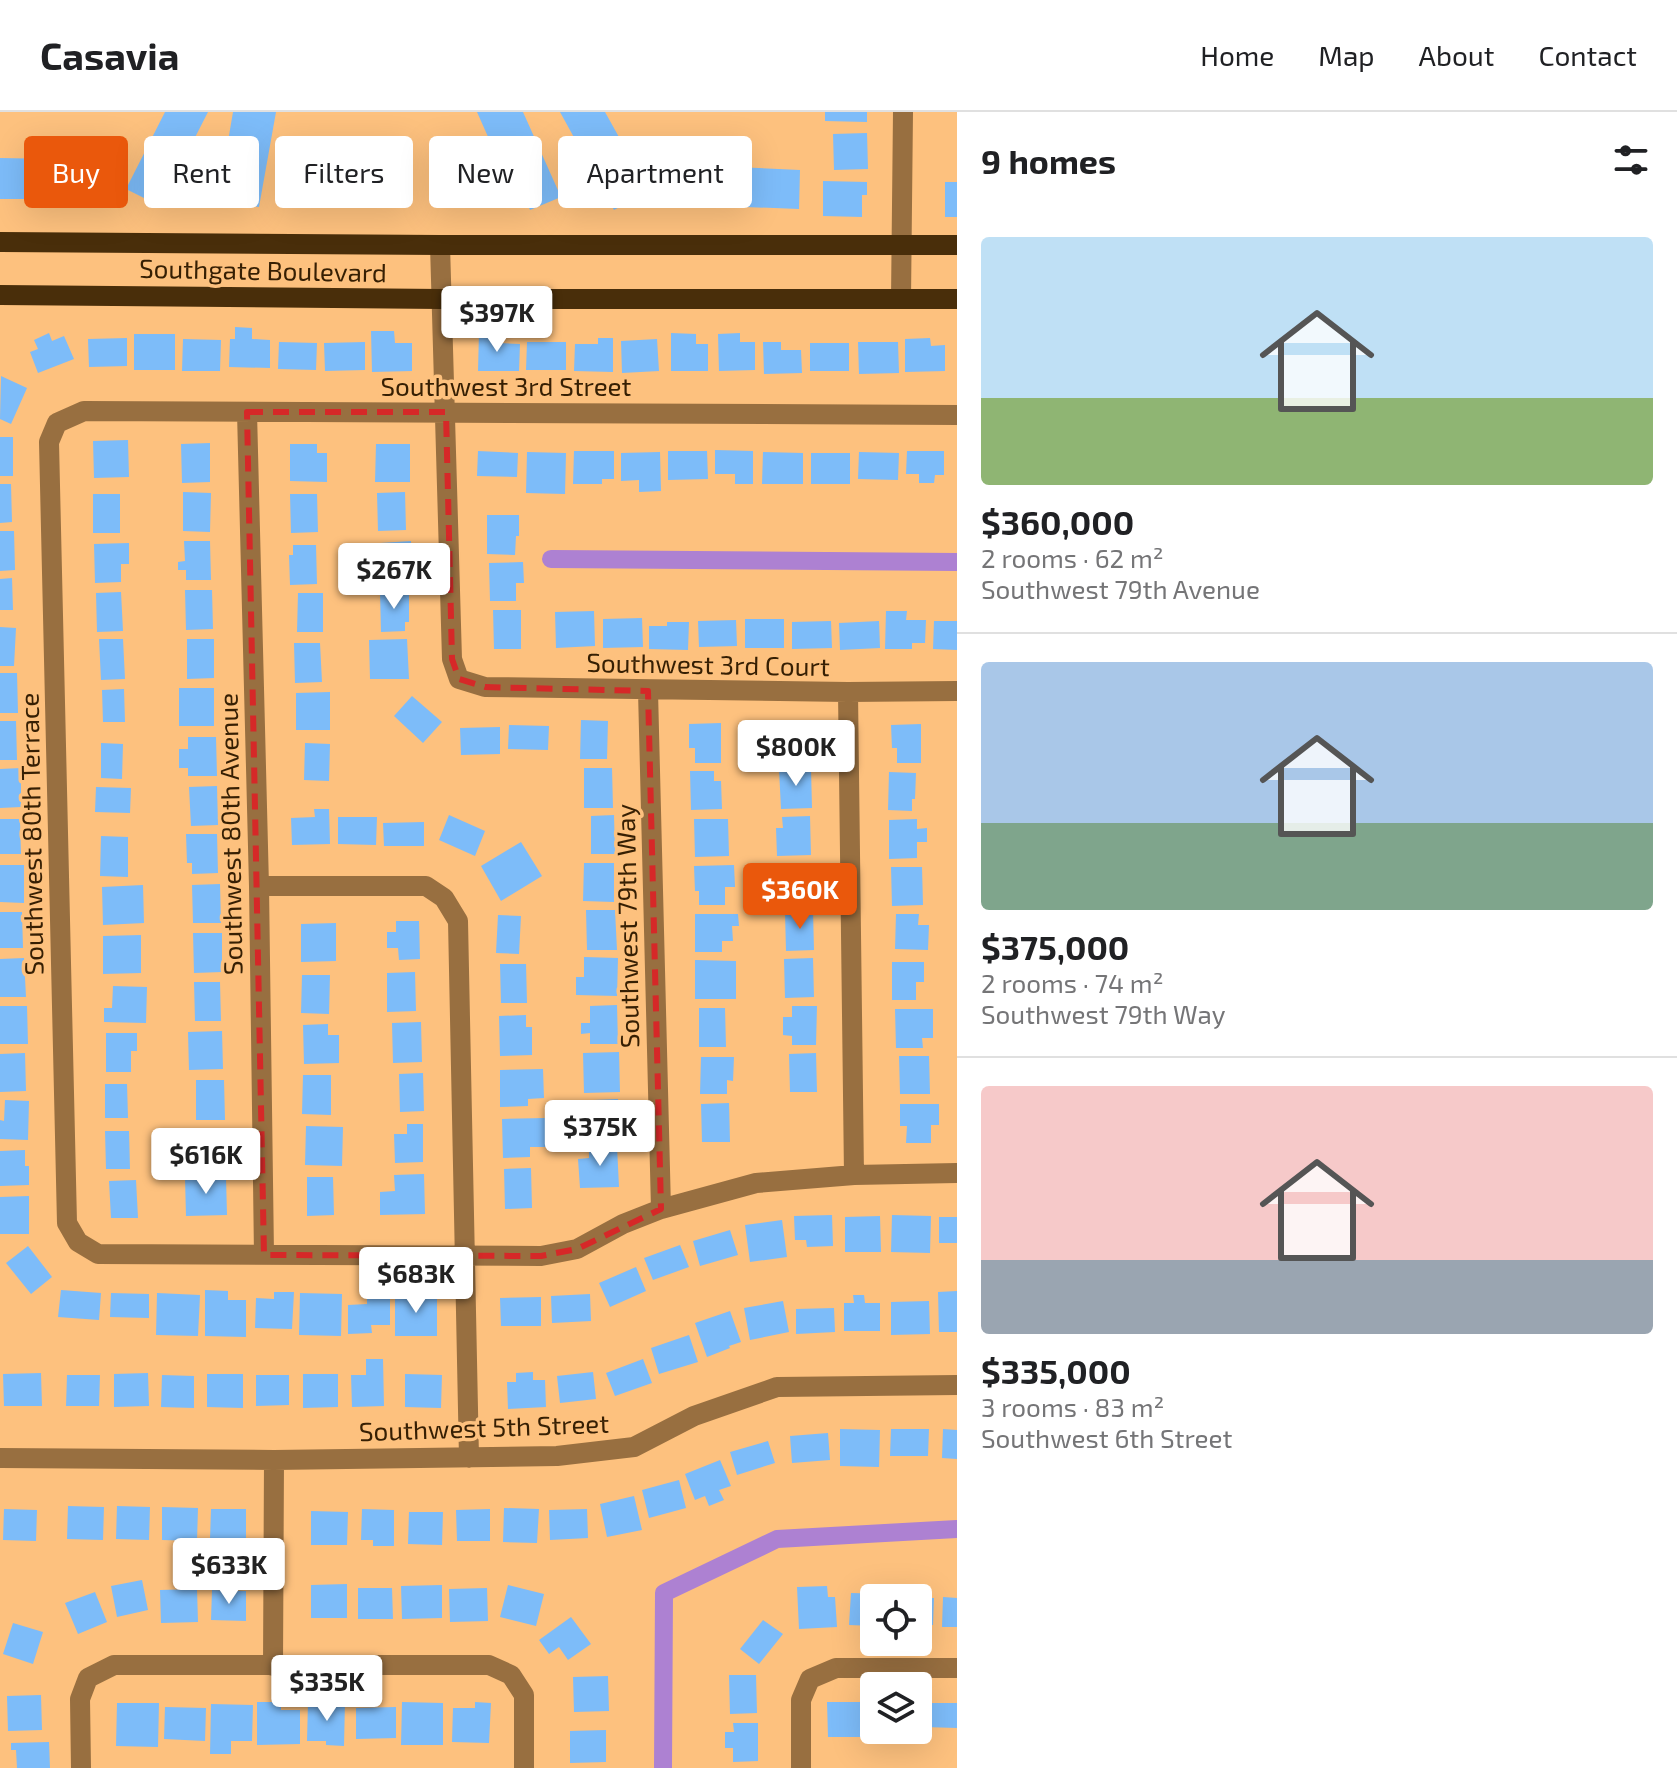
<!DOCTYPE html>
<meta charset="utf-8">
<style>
body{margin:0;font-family:"Exo 2",sans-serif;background:#f2f2f2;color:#202124;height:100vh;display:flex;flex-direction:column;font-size:30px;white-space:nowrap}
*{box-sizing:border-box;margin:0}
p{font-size:26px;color:#757577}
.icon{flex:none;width:44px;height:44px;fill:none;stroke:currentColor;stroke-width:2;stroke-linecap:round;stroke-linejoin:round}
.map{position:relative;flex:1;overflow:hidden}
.sheet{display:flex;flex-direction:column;background:#fff;width:720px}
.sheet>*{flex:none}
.top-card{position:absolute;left:24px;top:24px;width:760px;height:72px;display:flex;gap:16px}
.controls{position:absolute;left:860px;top:1472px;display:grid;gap:16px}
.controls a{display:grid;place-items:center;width:72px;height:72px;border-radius:8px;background:#fff;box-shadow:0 8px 32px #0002;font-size:40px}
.price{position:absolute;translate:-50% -68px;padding:0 18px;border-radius:8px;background:#fff;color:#222;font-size:26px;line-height:52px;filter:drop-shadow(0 2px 4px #0008)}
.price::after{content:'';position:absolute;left:50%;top:48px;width:24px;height:18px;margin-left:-12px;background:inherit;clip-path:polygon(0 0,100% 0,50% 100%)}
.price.on{background:#ea580c;color:#fff}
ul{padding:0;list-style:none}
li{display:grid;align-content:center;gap:16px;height:424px;padding:0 24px}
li+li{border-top:2px solid #e0e0e0}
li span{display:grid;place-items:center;height:248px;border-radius:8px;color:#555}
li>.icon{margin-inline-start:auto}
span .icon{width:144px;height:144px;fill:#fffc;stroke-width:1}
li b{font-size:34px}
h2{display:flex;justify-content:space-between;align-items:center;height:96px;padding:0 24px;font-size:34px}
.tag{padding:0 28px;border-radius:8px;background:#fff;box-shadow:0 8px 32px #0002;font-size:28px;line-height:72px}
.tag.on{background:#ea580c;color:#fff}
header{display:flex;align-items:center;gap:48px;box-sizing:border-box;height:112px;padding:0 40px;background:#fff;border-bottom:2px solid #e0e0e0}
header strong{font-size:38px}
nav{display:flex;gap:44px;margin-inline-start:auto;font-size:28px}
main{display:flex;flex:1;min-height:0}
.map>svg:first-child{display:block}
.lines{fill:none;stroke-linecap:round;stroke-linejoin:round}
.canal{stroke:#ad81d2;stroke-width:18}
.building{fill:#7dbcf9}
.minor{stroke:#986f40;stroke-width:20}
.major{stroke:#492e0a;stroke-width:20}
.marked{fill:none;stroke:#d62828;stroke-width:6;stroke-dasharray:16 10;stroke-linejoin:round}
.labels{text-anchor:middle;stroke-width:7;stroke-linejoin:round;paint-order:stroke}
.street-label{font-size:26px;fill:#361f03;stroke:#fdc17e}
</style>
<header>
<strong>Casavia</strong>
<nav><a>Home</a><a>Map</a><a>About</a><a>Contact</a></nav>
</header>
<main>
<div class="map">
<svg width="957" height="1656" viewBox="0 0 957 1656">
<rect width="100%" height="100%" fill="#fdc17e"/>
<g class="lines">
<path class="canal" d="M551 447 957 450
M663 1656 664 1481 777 1427 957 1417"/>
</g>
<path class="building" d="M165 0H208L160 94 126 77Z
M233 0H276L259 95 218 88Z
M477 0H523L561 85 530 98 509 51 501 54Z
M560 0H605L649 79 614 98Z
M825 0H867V10L825 9Z
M867 21 868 57 834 58 833 22Z
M0 46 110 48V87H0Z
M668 52 800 58 799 97 666 92Z
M823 69 867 70V83H862V105L823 104Z
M945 70H957V105H945Z
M235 215 252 216V227L270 228V256L229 255 230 227H235Z
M371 219H394L395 231H412V259L372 260Z
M479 220 499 221V231L520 232 519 259H478Z
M49 221 52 229 64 224 74 247 38 261 30 240 38 237 34 228Z
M671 221 696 222V232H708V259H671Z
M740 221V230H755V258L719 259 718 222Z
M134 222H175V258H134Z
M127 226V254L89 255 88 227Z
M598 226H613V260L574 259 575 232H598Z
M930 226 931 234 945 233V259L905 260V227Z
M183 227 221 228 220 259H182Z
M657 227 659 259 622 261 621 229Z
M279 230 317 231 316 258 278 257Z
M365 230V258L325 259 324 231Z
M527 230H566V258H526Z
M763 230H781V238H801L802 261 764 262Z
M858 230H898L899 261 859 262Z
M810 231H849V259H810Z
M1 264 27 276 11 312 0 307Z
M0 325H13V364H0Z
M128 328 129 365 94 366 93 329Z
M210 331V370L182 371 181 332Z
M290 332H317V341H327V370L290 369Z
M376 332H410V370H375Z
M715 338 753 339V372H735V362H715Z
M478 339 518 341 517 365 477 364Z
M574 339H614V367H602V372H573Z
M668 339H707L708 367 668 368Z
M907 339H944V363H935L934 371H919V362H906Z
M527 340 566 341 565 382 526 381Z
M660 340 661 379 639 380V368L621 369V341Z
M763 340 803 341V372H762Z
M859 340 899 341 898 368 858 367Z
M811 341H850V372H811Z
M0 372H11L12 410 0 411Z
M183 380 211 381 210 420 183 419Z
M405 380 406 418 378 419 377 381Z
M93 382H120V421H93Z
M290 382H317L318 420 291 421Z
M487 403H519V424H516L515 443 487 442Z
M0 419H14L15 458 0 459Z
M184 429H210L211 468H186V458H178V450L185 449Z
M411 429 412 469 381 470 380 431Z
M129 431V452H121V470L95 471 94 432Z
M293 433H316L317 472 290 473 289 443H293Z
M523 450 524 471H516V489H490L489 451Z
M12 466 13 498H0V467Z
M185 478H212L213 517 186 518Z
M121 480 123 519 97 520 96 481Z
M380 480H409V510H405V519L381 520Z
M298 481H323V520H297Z
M493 498H521V537H494Z
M594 499 595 534 556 536 555 500Z
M886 499H907L906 508H926L925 531H912V537H885Z
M642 506 643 535 603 536V507Z
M745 507H784V536H745Z
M736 508 737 534 699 535 698 509Z
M831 509 832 536 792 537V510Z
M879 509 880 536 840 538 839 511Z
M934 509H957V538L933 537Z
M667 510H689L688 538 649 537V514H667Z
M0 515 16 516 14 554H0Z
M99 527H123L125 567 101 568Z
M187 527H214V566L187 567Z
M407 527 409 567H370L369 528Z
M294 531H320L322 570 295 571Z
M0 561H17L18 601H0Z
M179 576H214V614H179Z
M124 577 125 610H103L102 578Z
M330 580V618H296V581Z
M412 584 442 610 423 631 394 604Z
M581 608 608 609 607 647H580Z
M0 609H16L17 648H0Z
M777 610H805V648L769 649V628H777Z
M721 611V651H695V636H689V612Z
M921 612V651H897V636H892L891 613Z
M509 613 549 614 548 638 508 637Z
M500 615V642L461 643 460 616Z
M188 625H216L217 664H188V656H179V637H188Z
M101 631 123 632 122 667 101 666Z
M305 631 330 632 329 669 304 668Z
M21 656V695L0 696V657Z
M584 656H612L613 696H584Z
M811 656 812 696 781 697 779 657Z
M690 659H714V669H721L722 697 691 698Z
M889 660 916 661 915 687H912V699L888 698Z
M217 674 218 713 191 714 189 675Z
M96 675 131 676 130 701 95 700Z
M314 697H329L330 732 292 733 291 706 315 705Z
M449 703 485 719 475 744 439 728Z
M614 703 615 742H591V704Z
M810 704 811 743 777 744 776 716H783L782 705Z
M338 705H377L376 733 338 732Z
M0 707H20L21 742H0Z
M694 707H728L729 744 695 745Z
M917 707V717L927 716V730H917V746L889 747V708Z
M424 710V734H384L383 711Z
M186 722H217L218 761 192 762V751H187Z
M101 724 128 725V765L100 764Z
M521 730 542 764 501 789 481 754Z
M584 751H614V790L583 789Z
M810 751 811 791 782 792 781 752Z
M0 753H24V791L0 790Z
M734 753 735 775H725V793H699V779H695L694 754Z
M891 755H922L923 793 892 794Z
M220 772 221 811H193L192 773Z
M143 773 144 811 103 813 102 775Z
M586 798H615L617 838H587Z
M813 799 814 838 786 839 785 800Z
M0 800H22L23 836H0Z
M695 802H738L739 814H732L733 829H722V840H695Z
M896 802H919L918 813H929L928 838 895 837Z
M498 803 521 804 519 842 496 841Z
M396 809H419L420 847 399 848 398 836H387V820H396Z
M336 811V849L301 850V812Z
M193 821H222V860L194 861Z
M141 823V861L103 862V824Z
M584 845 618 846 617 884 576 883V865H584Z
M24 846 26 885H0V847Z
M813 846 814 885 785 886 784 847Z
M695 848 736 849V887H695Z
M892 850H924V870H916V888H892Z
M500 852H526L527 891H501Z
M415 860 416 899 387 900V861Z
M302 863H330L329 902 301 901Z
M194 870H220L221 909H195Z
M113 874 147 875 146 911 104 910V896H112Z
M617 893 618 932H590V921L581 922V911H590V894Z
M0 894H27L28 932H0Z
M792 894H817L816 933H792V924L783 923V905H792Z
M699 896H725L726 935H699Z
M895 897H933V926H922L923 936H896Z
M526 903V915H532V943L500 944 499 904Z
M421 910 422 950 393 951 392 911Z
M328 912V923H339V951L304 952 303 913Z
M222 919 223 957 189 958 188 920Z
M106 921H137V939H131V960H106Z
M619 940 620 980 584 981 583 941Z
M25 941 26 979 0 980V942Z
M816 941 817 980H790L789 942Z
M899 944H929L930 982H900Z
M701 945H734L733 969 727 968V982H700Z
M543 957 544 986 528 987V994L500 995V958Z
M423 961 424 999 400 1000 399 962Z
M303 963H331V1003L302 1002Z
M196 968H224L225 1008H196Z
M105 972H127L128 1006H105Z
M618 987 619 1026 593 1027V988Z
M5 988 29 989 28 1028 0 1027V1008L4 1009Z
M729 991 730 1030H702L701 992Z
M900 992H939V1013H931V1031H906L907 1014H900Z
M545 1006 546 1035H530V1045L503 1046 502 1007Z
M407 1012H423V1050L395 1051 394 1022H407Z
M306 1014 343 1015 342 1054 305 1053Z
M198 1017H223L224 1056 199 1057Z
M105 1019H129L130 1057H106Z
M617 1034 619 1075 580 1076 578 1047 589 1046V1036Z
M25 1038V1054H29V1073L0 1074V1039Z
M531 1056 532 1096 505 1097 504 1057Z
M424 1062 425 1102 380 1103V1080L395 1079 394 1063Z
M226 1065 227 1103 186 1104 185 1066Z
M307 1065H333L334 1103 307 1104Z
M136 1068 138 1106H111L109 1069Z
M29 1084V1122H0V1085Z
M832 1103 833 1134 807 1135 806 1128H795L794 1104Z
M892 1103 931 1104 930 1141 891 1140Z
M880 1104 881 1140H845V1105Z
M939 1105H957V1131H939Z
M782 1108 787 1145 750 1150 745 1113Z
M730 1118 738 1143 700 1154 693 1129Z
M680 1133 689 1155 653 1168 644 1146Z
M28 1134 52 1165 31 1182 6 1151Z
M636 1155 646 1179 610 1195 599 1171Z
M61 1178 101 1181 99 1208 58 1205Z
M205 1178 228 1179V1188H246V1225L205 1224Z
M957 1179V1220H939L938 1180Z
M274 1180H294L292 1217 255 1216 256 1186 274 1187Z
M390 1180V1213H371L372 1221 348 1222V1193L367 1192V1181Z
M111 1181 149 1182V1206L110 1205Z
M157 1181 200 1183 198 1224 156 1223Z
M300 1181 342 1182 341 1224 299 1223Z
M437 1182V1224H395V1183Z
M590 1182 591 1209 552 1211 551 1184Z
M853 1183H864L865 1191H880V1219H844V1191H854Z
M541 1185V1214H501L500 1186Z
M783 1189 789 1220 750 1228 744 1196Z
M929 1189 930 1222 891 1223V1190Z
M834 1196 835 1220 796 1222V1197Z
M730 1199 741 1230 729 1234 730 1236 707 1245 695 1211Z
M689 1223 698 1250 659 1262 651 1236Z
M366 1247H383L384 1294 352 1295 351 1263H366Z
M643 1247 652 1271 615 1284 606 1261Z
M533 1260V1268H545L546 1295 508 1297 507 1270H516V1261Z
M593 1260 596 1287 560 1291 557 1264Z
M41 1261 42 1294H4L3 1262Z
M148 1261 149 1294 114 1295V1262Z
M207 1262H243V1296L207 1295Z
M303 1262H338V1295L303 1296Z
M405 1262 442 1263 441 1296 405 1295Z
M67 1263H100L99 1294H66Z
M162 1263 194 1264V1296L161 1295Z
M256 1263H289V1293L256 1294Z
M840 1317 880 1318 879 1355 840 1354Z
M891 1317H929L928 1344H890Z
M943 1317 957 1318V1347L942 1346Z
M828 1321 830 1348 792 1351 790 1324Z
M768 1329 775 1351 737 1363 730 1340Z
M720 1348 731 1374 719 1378 724 1388 709 1394 705 1384 695 1388 685 1362Z
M679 1368 686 1396 649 1406 642 1378Z
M634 1384 642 1418 607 1425 600 1392Z
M68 1394 104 1395 103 1428 67 1427Z
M117 1394 150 1395 149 1428 116 1427Z
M162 1395 198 1396 197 1429 162 1428Z
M504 1396 539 1397 537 1431 503 1430Z
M4 1397 37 1398 36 1429 3 1428Z
M211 1397H246V1428L210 1427Z
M362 1397 394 1398V1434H373V1428H361Z
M490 1397V1429H457L456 1398Z
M587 1397 588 1426 550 1428 549 1398Z
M311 1399 348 1400 347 1433H311Z
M409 1400H443L442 1433 408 1432Z
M142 1468 148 1498 117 1505 111 1474Z
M347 1472V1506H311V1473Z
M442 1473V1506L402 1507 401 1474Z
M508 1473 544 1482 536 1514 500 1505Z
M827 1474 828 1485H835L837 1515 799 1517 797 1475Z
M358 1476H392L393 1507H358Z
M487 1476 488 1509 450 1510 449 1477Z
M197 1477 198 1510 161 1511 160 1478Z
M212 1478 246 1479V1509L211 1508Z
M95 1480 107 1510 78 1522 65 1491Z
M851 1481 890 1482 889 1486H874V1514L849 1513Z
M897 1481 921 1482V1486H934L933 1513H918V1486H897Z
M943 1485 957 1486V1515H942Z
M571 1505 591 1532 568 1548 559 1535 549 1542 539 1528Z
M763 1508 783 1522 759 1552 740 1537Z
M13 1511 43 1520 33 1552 3 1542Z
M729 1563H756L757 1601 730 1602Z
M608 1564 609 1599 574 1600 573 1565Z
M41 1583 42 1618 8 1619 7 1584Z
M257 1590H281V1598H300V1632L257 1633Z
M308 1590H345L344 1634 326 1633V1629H307Z
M402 1590 443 1591V1633H401Z
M475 1590 491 1591 489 1631 452 1630 453 1596H475Z
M827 1590H866V1625H828Z
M117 1591H159L158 1635 116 1634Z
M924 1591H957V1616L924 1615Z
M211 1592 253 1593 252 1629H231V1642H210Z
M165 1595 206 1596 205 1629 164 1627Z
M396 1595V1626L356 1627V1596Z
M733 1611H758V1649L733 1650V1636H725V1620H734Z
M606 1618V1650L570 1651V1619Z
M49 1630 50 1656H17L16 1638H11V1631Z"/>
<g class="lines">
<path class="minor" d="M440 133 452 547 459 567 485 575 848 580 957 579
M901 187 903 0
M247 300 259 774 264 1143
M957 303 84 299 57 311 49 330 67 1111 78 1130 98 1142 541 1144 577 1137 623 1112 661 1097 756 1071 854 1063 957 1061
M648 579 661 1097
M848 580 854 1063
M259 774H426L444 786 458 809 469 1346
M0 1346 274 1348 557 1344 634 1335 694 1304 777 1275 957 1273
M273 1554 274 1348
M81 1656 80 1587 88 1566 114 1553H489L511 1563 524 1583V1656
M801 1656V1588L810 1567 836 1556H957"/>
<path class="major" d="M0 130 440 133H957
M0 183 441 187H957"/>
</g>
<path class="marked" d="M247 300H446L452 547 459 567 485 575 648 579 661 1097 577 1137 541 1144 264 1143Z"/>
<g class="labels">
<g class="street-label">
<text transform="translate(263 159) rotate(1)" y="9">Southgate Boulevard</text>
<text x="506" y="284">Southwest 3rd Street</text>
<text transform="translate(708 553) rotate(1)" y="9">Southwest 3rd Court</text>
<text transform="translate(32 722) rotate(-91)" y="9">Southwest 80th Terrace</text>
<text transform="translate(231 722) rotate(-91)" y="9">Southwest 80th Avenue</text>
<text transform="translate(628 814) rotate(-91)" y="9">Southwest 79th Way</text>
<text transform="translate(484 1316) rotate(-2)" y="9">Southwest 5th Street</text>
</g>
</g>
</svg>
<div class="controls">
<a><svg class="icon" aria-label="locate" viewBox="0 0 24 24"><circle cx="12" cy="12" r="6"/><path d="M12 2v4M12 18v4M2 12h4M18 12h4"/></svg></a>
<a><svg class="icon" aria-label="layers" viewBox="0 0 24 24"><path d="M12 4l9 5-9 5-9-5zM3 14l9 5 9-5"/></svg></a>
</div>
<b class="price" style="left:497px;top:242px">$397K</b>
<b class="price" style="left:394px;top:499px">$267K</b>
<b class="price" style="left:796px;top:676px">$800K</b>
<b class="price on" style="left:800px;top:819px">$360K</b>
<b class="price" style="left:600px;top:1056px">$375K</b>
<b class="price" style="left:206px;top:1084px">$616K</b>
<b class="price" style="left:416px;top:1203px">$683K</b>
<b class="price" style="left:229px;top:1494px">$633K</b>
<b class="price" style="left:327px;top:1611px">$335K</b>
<div class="top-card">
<a class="tag on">Buy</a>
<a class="tag">Rent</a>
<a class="tag">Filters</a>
<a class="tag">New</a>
<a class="tag">Apartment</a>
</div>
</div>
<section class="sheet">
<h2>9 homes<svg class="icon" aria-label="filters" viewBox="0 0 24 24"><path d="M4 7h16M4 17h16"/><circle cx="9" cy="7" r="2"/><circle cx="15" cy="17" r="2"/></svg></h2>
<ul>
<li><span style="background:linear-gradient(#bfe0f5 65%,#8fb573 0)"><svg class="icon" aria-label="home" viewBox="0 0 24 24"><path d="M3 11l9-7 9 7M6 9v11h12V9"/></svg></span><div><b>$360,000</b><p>2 rooms · 62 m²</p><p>Southwest 79th Avenue</p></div></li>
<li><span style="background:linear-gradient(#a9c7e8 65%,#7fa58c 0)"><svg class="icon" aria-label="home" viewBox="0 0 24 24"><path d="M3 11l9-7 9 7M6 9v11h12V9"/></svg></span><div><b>$375,000</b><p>2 rooms · 74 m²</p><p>Southwest 79th Way</p></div></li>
<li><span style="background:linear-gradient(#f6c9c9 70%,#9aa5b1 0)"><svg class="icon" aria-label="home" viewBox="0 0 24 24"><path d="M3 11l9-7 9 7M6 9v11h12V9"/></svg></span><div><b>$335,000</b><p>3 rooms · 83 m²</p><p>Southwest 6th Street</p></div></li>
</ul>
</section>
</main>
